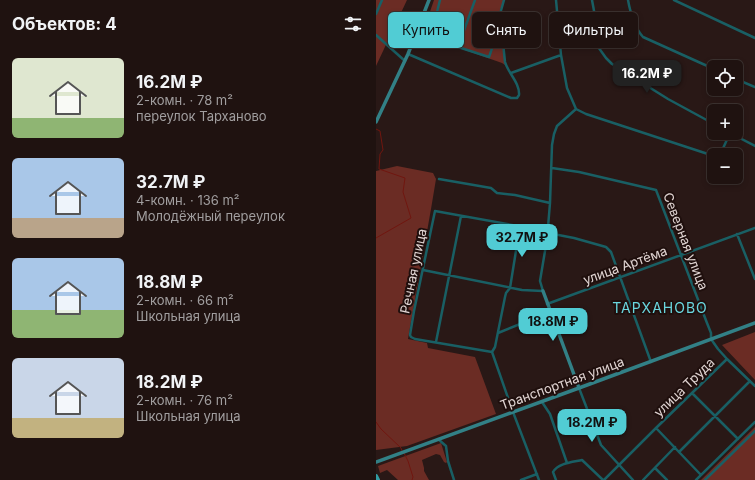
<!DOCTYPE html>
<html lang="ru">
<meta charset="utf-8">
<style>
body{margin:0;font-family:Inter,sans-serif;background:#2c201e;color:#f1f3f6;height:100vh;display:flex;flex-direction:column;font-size:15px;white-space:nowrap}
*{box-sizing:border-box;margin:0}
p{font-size:13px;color:#a19e9f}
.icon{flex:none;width:22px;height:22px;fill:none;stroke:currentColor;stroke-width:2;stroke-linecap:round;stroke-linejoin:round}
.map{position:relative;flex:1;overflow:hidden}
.side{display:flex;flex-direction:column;background:#1f1210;width:376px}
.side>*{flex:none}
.hud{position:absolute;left:12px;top:12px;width:307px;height:36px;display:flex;gap:8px}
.fabs{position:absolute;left:331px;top:60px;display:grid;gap:8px}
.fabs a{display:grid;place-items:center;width:36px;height:36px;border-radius:6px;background:#1f1210;box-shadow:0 2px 6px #0003,0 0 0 1px #3c3230;font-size:20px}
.price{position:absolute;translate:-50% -34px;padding:0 9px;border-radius:8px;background:#51ccd4;color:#111;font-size:13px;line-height:26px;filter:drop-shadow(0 1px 2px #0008)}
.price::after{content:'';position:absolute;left:50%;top:24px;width:12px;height:9px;margin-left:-6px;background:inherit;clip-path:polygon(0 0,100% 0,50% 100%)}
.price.current{background:#222;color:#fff}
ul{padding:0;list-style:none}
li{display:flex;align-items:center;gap:12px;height:100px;padding:0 12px}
li span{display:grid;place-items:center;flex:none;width:112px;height:80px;border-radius:6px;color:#555}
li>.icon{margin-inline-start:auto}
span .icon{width:48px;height:48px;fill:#fffc;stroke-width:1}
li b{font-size:17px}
h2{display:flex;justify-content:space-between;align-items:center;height:48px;padding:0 12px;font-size:17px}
.chip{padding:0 14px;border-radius:6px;background:#1f1210;box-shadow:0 2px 6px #0003,0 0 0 1px #3c3230;font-size:14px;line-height:36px}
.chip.current{background:#51ccd4;color:#111}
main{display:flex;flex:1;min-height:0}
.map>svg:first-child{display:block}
.green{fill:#6b2c24}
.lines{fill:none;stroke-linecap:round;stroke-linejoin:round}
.stream{stroke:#70160f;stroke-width:1}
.street{stroke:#195f64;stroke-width:2.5}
.secondary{stroke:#328086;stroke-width:3.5}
.primary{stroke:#319ca3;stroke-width:4}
.labels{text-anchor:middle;stroke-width:4;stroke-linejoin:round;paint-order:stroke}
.street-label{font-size:13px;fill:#e0d4d2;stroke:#1f0f0d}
.neighbourhood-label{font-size:14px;letter-spacing:1px;fill:#6ad6de;stroke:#1f0f0d}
</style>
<main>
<section class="side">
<h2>Объектов: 4<svg class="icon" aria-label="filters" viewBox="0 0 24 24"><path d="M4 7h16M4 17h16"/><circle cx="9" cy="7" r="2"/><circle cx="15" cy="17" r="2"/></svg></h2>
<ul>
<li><span style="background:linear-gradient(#dfe7d0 75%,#8fb573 0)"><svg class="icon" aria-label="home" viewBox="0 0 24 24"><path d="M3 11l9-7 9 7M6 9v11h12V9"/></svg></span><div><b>16.2M ₽</b><p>2-комн. · 78 m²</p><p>переулок Тарханово</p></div></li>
<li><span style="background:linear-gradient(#a9c7e8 75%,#b9a48a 0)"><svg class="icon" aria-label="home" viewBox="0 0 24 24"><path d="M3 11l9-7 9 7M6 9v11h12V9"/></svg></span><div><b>32.7M ₽</b><p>4-комн. · 136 m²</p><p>Молодёжный переулок</p></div></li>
<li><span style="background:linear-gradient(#a9c7e8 65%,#8fb573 0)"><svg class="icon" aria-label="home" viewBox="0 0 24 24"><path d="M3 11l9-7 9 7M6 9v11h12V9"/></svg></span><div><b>18.8M ₽</b><p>2-комн. · 66 m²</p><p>Школьная улица</p></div></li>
<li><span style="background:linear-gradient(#c9d6e8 75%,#c2b280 0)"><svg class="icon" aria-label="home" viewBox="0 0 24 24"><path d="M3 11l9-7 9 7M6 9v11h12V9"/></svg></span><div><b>18.2M ₽</b><p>2-комн. · 76 m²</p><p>Школьная улица</p></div></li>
</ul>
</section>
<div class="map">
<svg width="379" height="480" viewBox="0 0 379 480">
<rect width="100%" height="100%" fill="#291816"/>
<path class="green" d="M0 0H31L0 66Z
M58 0H128L123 13 129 65 126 63 46 35Z
M21 166 57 173 60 179 55 209 32 339 51 343 52 348 99 357 120 414 31 446 0 450V171Z
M379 332V380L346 345Z
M379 427V480H325Z
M65 443 71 462 70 463 68 462 64 455 60 454 46 460 48 468V471L53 480H22L11 470 4 473 2 466Z"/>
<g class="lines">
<path class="stream" d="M0 129 4 131 7 150 4 154 3 169 29 178 27 192 35 218 0 238
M0 422 5 429 25 448 26 451
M28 453 32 461 37 477 36 480"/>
<path class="street" d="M180 0 185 55 191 88 200 109 210 114 338 156
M252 0C254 11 259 28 267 37L338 69
M298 0 379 38
M48 13 60 16 54 35V36L82 47 113 57 122 31 123 30 126 32
M0 14 6 0
M60 16 64 0
M0 35 29 61
M220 44 230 58 236 64 292 99 338 124
M82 47 99 0
M184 47 223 44 225 41 224 34 221 27 216 0
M32 54 135 98H141L143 95C144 83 132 73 129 62L124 14 128 0
M135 73 185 55
M360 79 379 87
M354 133 379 146
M344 155 354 133
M176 168 203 172 280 190 331 323 335 333V339L342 349 351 359 379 386
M63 179 115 188 121 193 139 195 174 203
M361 234 379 279
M47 270 146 290 167 291 164 281 172 233V227L174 203 176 145 178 134 181 126 200 109
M171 304 379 228
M122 333 174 312
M60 342 85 216
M116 352 39 339 35 337 34 335 38 311 59 211 170 231 172 233 198 238 230 247 235 252 275 362
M116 352 137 412 163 480
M116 352 119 347 129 297 130 293 134 288 144 226
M203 388 225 445 257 480
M316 393 362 439
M166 402 174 414 191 463
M280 428 325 475
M62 439 70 446 72 461 78 480
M303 452 374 381
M279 468 291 480
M145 480 161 474
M180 480 177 472C182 463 197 462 206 460L227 480
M228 480 280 428 351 359
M267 480 299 447
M320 480 379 422
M329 480 379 431"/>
<path class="secondary" d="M0 122 32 54 53 0
M167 291 203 388
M0 462 203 388 379 323"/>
<path class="primary" d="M0 476 2 480"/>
</g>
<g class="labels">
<g class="street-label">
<text transform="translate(310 241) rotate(69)" y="5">Северная улица</text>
<text transform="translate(249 265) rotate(-20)" y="5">улица Артёма</text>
<text transform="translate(37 271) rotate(-78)" y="5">Речная улица</text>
<text transform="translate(186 383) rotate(-20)" y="5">Транспортная улица</text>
<text transform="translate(308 387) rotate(-44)" y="5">улица Труда</text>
</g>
<g class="neighbourhood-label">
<text x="284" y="313">ТАРХАНОВО</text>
</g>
</g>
</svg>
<div class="fabs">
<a><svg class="icon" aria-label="locate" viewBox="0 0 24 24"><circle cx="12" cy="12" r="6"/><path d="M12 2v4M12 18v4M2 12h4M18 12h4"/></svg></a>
<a>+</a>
<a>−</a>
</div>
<b class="price current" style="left:271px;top:94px">16.2M ₽</b>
<b class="price" style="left:146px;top:258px">32.7M ₽</b>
<b class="price" style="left:177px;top:342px">18.8M ₽</b>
<b class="price" style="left:216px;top:443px">18.2M ₽</b>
<div class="hud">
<a class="chip current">Купить</a>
<a class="chip">Снять</a>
<a class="chip">Фильтры</a>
</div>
</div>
</main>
